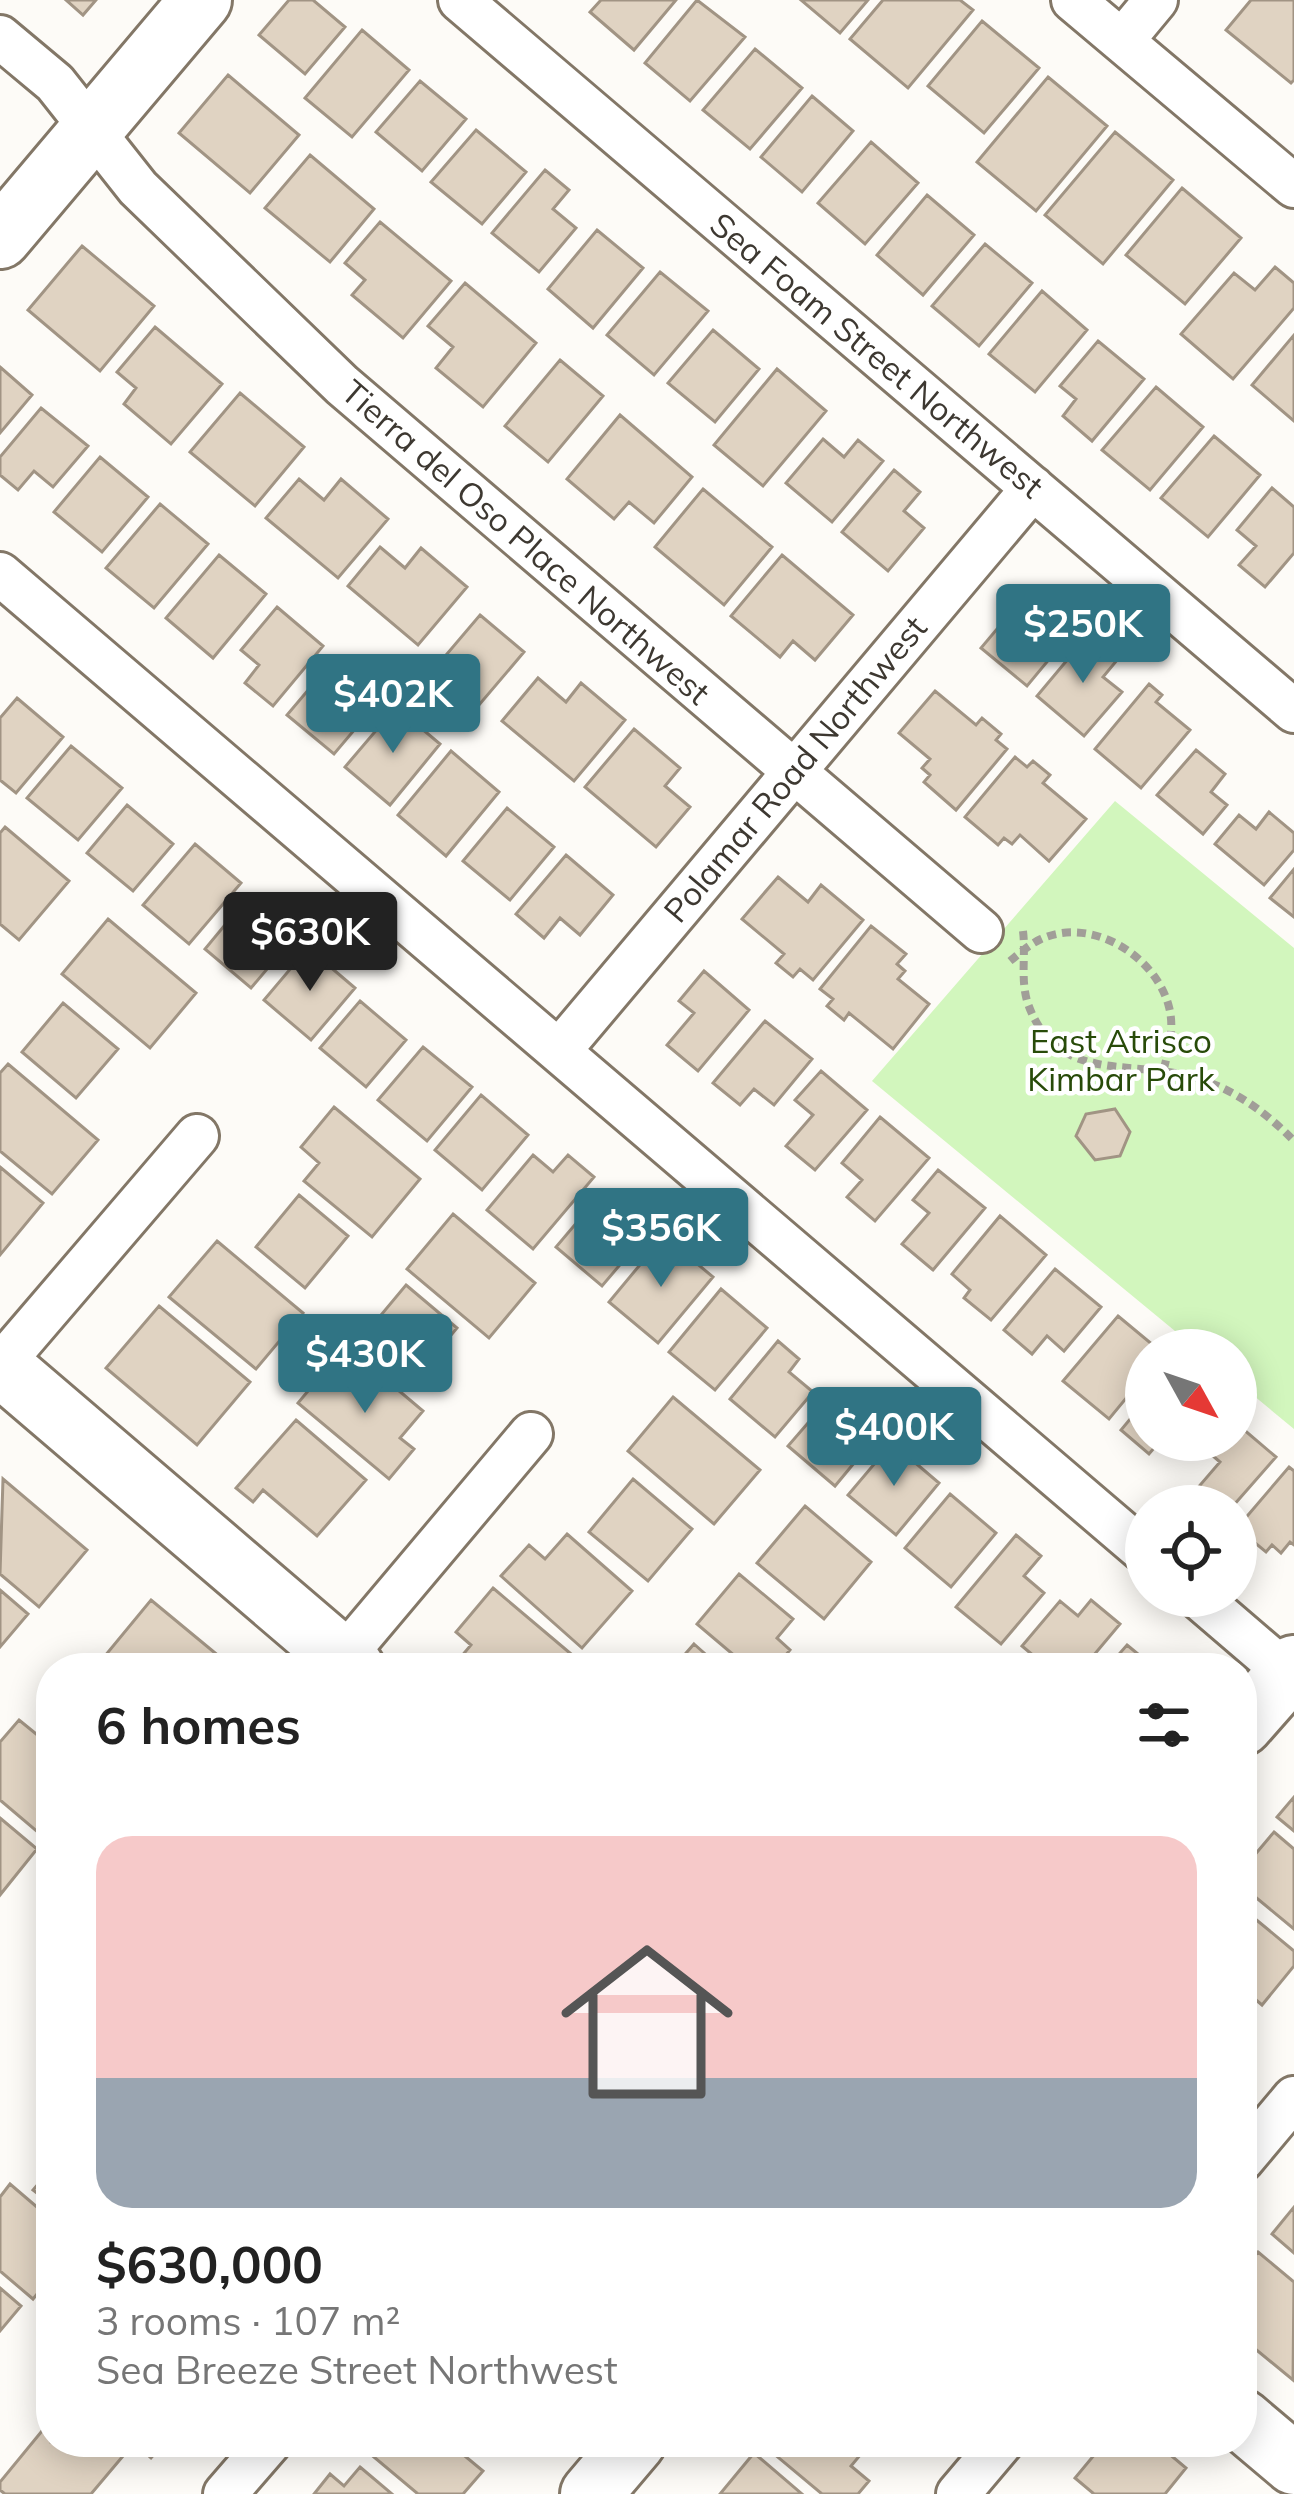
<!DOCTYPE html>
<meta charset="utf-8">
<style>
body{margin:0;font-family:Mulish,sans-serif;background:#f2f2f2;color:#222;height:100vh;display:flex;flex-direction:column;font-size:45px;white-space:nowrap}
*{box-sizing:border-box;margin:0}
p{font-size:39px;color:#767676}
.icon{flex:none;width:66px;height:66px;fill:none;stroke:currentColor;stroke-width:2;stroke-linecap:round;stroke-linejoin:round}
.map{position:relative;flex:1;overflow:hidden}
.details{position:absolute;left:36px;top:1653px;width:1221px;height:804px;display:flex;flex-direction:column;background:#fff;border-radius:48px;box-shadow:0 6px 30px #0003}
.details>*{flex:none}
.needle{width:78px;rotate:130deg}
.buttons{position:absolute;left:1125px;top:1329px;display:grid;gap:24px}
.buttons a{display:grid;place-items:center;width:132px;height:132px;border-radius:50%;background:#fff;box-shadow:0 6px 30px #0003;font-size:60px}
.price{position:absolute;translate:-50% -102px;padding:0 27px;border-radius:12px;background:#307484;color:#fff;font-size:39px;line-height:78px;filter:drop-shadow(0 3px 6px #0008)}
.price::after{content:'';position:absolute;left:50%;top:72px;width:36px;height:27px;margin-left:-18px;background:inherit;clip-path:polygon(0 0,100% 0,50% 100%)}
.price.current{background:#222;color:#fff}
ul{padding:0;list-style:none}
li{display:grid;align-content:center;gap:24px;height:636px;padding:0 60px}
li span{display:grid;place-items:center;height:372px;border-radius:36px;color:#555}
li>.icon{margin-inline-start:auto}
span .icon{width:216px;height:216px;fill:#fffc;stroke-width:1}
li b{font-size:51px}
h2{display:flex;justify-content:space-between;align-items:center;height:144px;padding:0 60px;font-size:51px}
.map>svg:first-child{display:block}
.green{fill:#d2f6bd}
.building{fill:#e0d3c2;stroke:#a19484;stroke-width:3}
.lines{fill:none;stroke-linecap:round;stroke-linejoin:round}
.street-casing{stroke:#837767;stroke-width:48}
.secondary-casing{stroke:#837767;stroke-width:66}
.path{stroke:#a19e98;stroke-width:8;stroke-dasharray:9 6;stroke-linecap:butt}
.street{stroke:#fff;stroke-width:42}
.secondary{stroke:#fff;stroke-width:60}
.labels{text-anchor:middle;stroke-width:9;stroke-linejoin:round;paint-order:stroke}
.street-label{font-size:33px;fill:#3d3831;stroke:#fff}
.park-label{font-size:33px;fill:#284b09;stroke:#fff}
</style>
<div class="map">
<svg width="1294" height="2494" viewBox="0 0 1294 2494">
<rect width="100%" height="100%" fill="#fdfbf7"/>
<path class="green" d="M1115 801 1294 948V1429L1236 1381V1350H1198L872 1081Z"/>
<path class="building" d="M66 0H96L83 15Z
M289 0H313L345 27 305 74 259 35Z
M601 0H676L634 50 590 12Z
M697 0 745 37 690 101 645 63Z
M801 0H868L840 33Z
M883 0H960L973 10 908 88 850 39Z
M1251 0H1294V80L1291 83 1226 30Z
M982 21 1039 68 984 133 928 86Z
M362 30 409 70 352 137 305 98Z
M755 49 802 88 750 149 703 110Z
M228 75 299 135 250 193 179 133Z
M1048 77 1107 126 1036 211 977 162Z
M420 81 466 119 422 171 376 132Z
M812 96 853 131 802 192 761 157Z
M476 130 526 172 482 224 431 182Z
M1115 132 1173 180 1103 264 1045 215Z
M871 142 918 183 865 244 818 203Z
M310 155 374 209 330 262 265 208Z
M545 170 569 190 553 209 576 228 539 272 492 233Z
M1182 188 1241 238 1185 304 1126 255Z
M927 195 974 235 923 295 877 255Z
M380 222 451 281 403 338 352 295 365 280 345 263Z
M597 230 643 268 593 328 548 289Z
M985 244 1032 283 979 346 932 306Z
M82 246 154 306 100 371 28 310Z
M1275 267 1294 283V308L1233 379 1181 334 1234 273 1255 290Z
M660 272 708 311 654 375 607 335Z
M465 283 536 343 483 407 436 368 453 347 428 326Z
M1042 291 1087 330 1035 392 989 354Z
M155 327 222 384 171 444 124 404 136 388 117 372Z
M713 330 759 369 715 422 668 383Z
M1294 335V421L1252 385Z
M1098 341 1144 379 1092 441 1063 416 1076 399 1060 386Z
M560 360 603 396 548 462 505 426Z
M0 367 32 395 0 433Z
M777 369 826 411 763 486 714 445Z
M1156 387 1203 427 1150 490 1102 450Z
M240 393 304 447 255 506 190 452Z
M41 408 88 446 53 487 34 471 18 490 0 475V457Z
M620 415 692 477 654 523 629 502 614 519 567 479Z
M1214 436 1260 475 1208 537 1161 498Z
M823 439 844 457 858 440 883 461 832 522 786 483Z
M100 457 148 497 102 552 54 512Z
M894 470 920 492 904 511 924 528 888 571 842 532Z
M299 479 324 500 341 479 388 519 338 578 266 518Z
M1272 488 1294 507V553L1265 587 1239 565 1256 546 1237 530Z
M703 489 772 547 724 605 655 547Z
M160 504 208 544 154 608 106 568Z
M380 547 405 568 421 548 467 587 418 645 348 586Z
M219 555 266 594 213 658 166 618Z
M782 555 853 615 815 660 793 641 780 657 731 616Z
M1018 604 1046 627 1053 618 1071 633 1027 686 981 648Z
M277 607 323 646 273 706 245 683 259 665 241 650Z
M480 615 524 652 479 705 435 668Z
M1089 634 1118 659 1103 677 1122 692 1084 736 1037 696Z
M336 657 383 696 334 754 287 715Z
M538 678 566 702 581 683 625 720 574 781 502 721Z
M1149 684 1162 695 1156 702 1190 730 1141 788 1095 749Z
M935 691 976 725 982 718 1001 734 996 740 1007 749 956 810 924 782 930 775 922 768 930 759 899 733Z
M17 698 63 737 16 793 0 780V718Z
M396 707 440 744 390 805 345 767Z
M634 729 680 768 665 786 690 807 656 847 585 787Z
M71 746 122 788 78 840 27 798Z
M1196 750 1225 774 1211 792 1227 805 1203 834 1157 795Z
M451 751 499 792 446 856 398 815Z
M1015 757 1027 767 1033 761 1050 775 1043 783 1086 819 1049 861 1020 835 1012 844 1004 838 998 845 965 817Z
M127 805 173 844 133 891 87 853Z
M507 808 554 847 510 900 463 861Z
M1269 812 1294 833V850L1264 885 1215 844 1239 815 1256 829Z
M5 827 69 881 19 940 0 924V833Z
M195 844 241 883 189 944 143 905Z
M566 855 613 895 580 935 560 918 544 938 516 914Z
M1294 869V917L1270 898Z
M778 877 808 902 821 885 863 920 813 980 800 969 793 977 776 963 784 954 742 919Z
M243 903 290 942 251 988 205 949Z
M108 919 196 993 150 1048 62 974Z
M871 926 906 954 897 964 905 971 898 979 929 1004 893 1049 849 1013 844 1020 827 1006 833 999 820 989Z
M308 948 355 988 311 1040 264 1000Z
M704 971 749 1010 698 1071 667 1045 694 1013 679 1001Z
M360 1001 406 1040 366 1087 320 1048Z
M63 1003 118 1049 76 1098 22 1052Z
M765 1021 812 1059 774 1105 754 1089 740 1105 713 1083Z
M423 1047 472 1087 427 1141 378 1100Z
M8 1064 98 1140 52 1194 0 1151V1073Z
M821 1071 867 1110 815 1170 786 1146 813 1115 795 1100Z
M481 1095 528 1135 482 1190 435 1150Z
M334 1107 420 1179 372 1237 304 1181 319 1163 301 1147Z
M1115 1109 1130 1132 1120 1156 1095 1160 1076 1136 1086 1114Z
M880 1117 929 1158 875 1221 847 1197 862 1180 842 1163Z
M533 1155 553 1172 568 1155 594 1177 533 1249 487 1210Z
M0 1167 43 1203 0 1255Z
M938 1170 985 1208 933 1270 902 1244 929 1213 913 1200Z
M299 1195 348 1236 305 1288 256 1247Z
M600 1195 646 1234 602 1286 556 1247Z
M453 1214 535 1283 489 1338 407 1269Z
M1000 1216 1046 1255 991 1320 964 1298 970 1290 952 1274Z
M664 1236 713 1277 658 1343 609 1302Z
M217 1241 303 1313 256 1369 169 1297Z
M1055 1269 1101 1307 1064 1351 1047 1336 1032 1354 1004 1330Z
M406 1285 457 1328 417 1376 366 1333Z
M721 1289 767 1328 715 1390 669 1352Z
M159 1306 250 1382 197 1445 106 1368Z
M1118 1316 1159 1350H1146V1374L1109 1419 1063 1381Z
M778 1341 799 1359 789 1372 813 1392 775 1437 730 1399Z
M366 1363 423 1411 400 1438 414 1449 389 1479 298 1403 328 1367 349 1385Z
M833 1394 879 1433 835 1486 788 1446Z
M673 1397 760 1470 714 1524 628 1451Z
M1146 1400V1440H1161L1149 1454 1121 1430Z
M296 1420 366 1480 317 1536 263 1490 253 1502 236 1488Z
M1236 1423 1276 1457 1233 1506H1212L1195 1491 1220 1462 1205 1449 1213 1440H1236Z
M892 1443 939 1483 896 1535 848 1495Z
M1289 1467 1294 1471V1545L1290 1542 1281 1553 1272 1545 1266 1552 1237 1528Z
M3 1479 87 1550 39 1607 0 1574Z
M633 1479 692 1529 648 1581 589 1532Z
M950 1494 996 1533 951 1587 905 1548Z
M805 1506 871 1562 824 1619 757 1563Z
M567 1534 632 1591 582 1648 501 1576 529 1545 545 1559Z
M1016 1535 1041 1556 1024 1576 1044 1593 1001 1644 956 1607Z
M739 1574 793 1619 777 1638 790 1650 775 1668H749L697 1624Z
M493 1588 577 1659 569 1668H459L455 1664 471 1645 456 1632Z
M0 1590 28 1614 0 1647Z
M151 1600 226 1662 221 1668H117L104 1657Z
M1091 1600 1120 1624 1083 1668H1048L1022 1646 1060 1601 1078 1616Z
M694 1644 721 1668H673Z
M1127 1645 1155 1668H1107Z
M19 1720 51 1746V1821L40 1834 0 1800V1742Z
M1294 1797V1831L1277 1817Z
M0 1818 37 1849 0 1895Z
M1274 1832 1294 1849V1929L1242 1886V1870Z
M1242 1908 1294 1951V1966L1262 2005 1242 1988Z
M1242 2012 1255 2023 1242 2039Z
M51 2169V2204L33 2190Z
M10 2184 51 2219V2277L33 2299 0 2271V2197Z
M1294 2207V2253L1272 2234Z
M1258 2252 1294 2282 1293 2380 1242 2338V2271Z
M0 2288 21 2306 0 2331Z
M51 2420V2442H165L151 2458 134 2443 91 2494H5L0 2490V2482Z
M356 2442H448L483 2471 463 2494H418Z
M871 2442 851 2466 869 2481 858 2494H822L761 2443Z
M1105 2442H1155L1186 2468 1165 2494H1094L1075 2478Z
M754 2453 802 2494H720Z
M360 2467 392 2494H314L330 2474 344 2486Z"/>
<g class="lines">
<defs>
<path id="street" d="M460 0 1294 711
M1073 0 1294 186
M0 37 55 83 138 188 342 385 981 931
M1122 41 1156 0
M0 574 1146 1553
M559 1051 1033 488
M0 1366 197 1136
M1197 1596 1288 1674
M334 1668 531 1434
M1242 2160 1294 2098
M225 2494 270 2442
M958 2494 1002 2442"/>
<path id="secondary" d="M0 238 201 0
M0 1365 354 1668
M1242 1725 1294 1666
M1242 2420 1294 2464
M591 2494 635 2442"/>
</defs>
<use href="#street" class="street-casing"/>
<use href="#secondary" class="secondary-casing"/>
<path class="path" d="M1023 931C1026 955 1020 980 1028 1004 1056 1081 1124 1061 1185 1075 1228 1085 1264 1110 1294 1141
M1010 961C1020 953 1030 944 1041 939 1092 916 1156 956 1169 1007 1175 1030 1168 1050 1163 1073"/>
<use href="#street" class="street"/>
<use href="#secondary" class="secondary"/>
</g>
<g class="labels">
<g class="street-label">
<text transform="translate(877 355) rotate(40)" y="12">Sea Foam Street Northwest</text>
<text transform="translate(526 542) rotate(41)" y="12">Tierra del Oso Place Northwest</text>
<text transform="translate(795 769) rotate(-50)" y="12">Polamar Road Northwest</text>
</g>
<g class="park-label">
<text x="1121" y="1053">East Atrisco<tspan x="1121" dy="38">Kimbar Park</tspan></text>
</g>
</g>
</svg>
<div class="buttons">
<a><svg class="needle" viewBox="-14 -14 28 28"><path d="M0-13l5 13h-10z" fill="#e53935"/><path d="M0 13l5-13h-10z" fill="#767676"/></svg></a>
<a><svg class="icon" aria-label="locate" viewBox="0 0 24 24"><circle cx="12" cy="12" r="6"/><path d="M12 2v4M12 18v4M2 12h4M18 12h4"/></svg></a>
</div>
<b class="price" style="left:1083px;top:686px">$250K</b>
<b class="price" style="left:393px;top:756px">$402K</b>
<b class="price current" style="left:310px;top:994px">$630K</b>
<b class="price" style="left:661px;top:1290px">$356K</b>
<b class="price" style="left:365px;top:1416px">$430K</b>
<b class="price" style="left:894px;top:1489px">$400K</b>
<section class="details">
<h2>6 homes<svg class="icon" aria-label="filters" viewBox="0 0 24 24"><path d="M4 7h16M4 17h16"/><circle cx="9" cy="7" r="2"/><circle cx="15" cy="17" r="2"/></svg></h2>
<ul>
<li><span style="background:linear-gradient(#f6c9c9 65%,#9aa5b1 0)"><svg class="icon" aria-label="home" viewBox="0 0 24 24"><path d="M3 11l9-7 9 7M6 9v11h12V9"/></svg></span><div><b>$630,000</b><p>3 rooms · 107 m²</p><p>Sea Breeze Street Northwest</p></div></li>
</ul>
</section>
</div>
